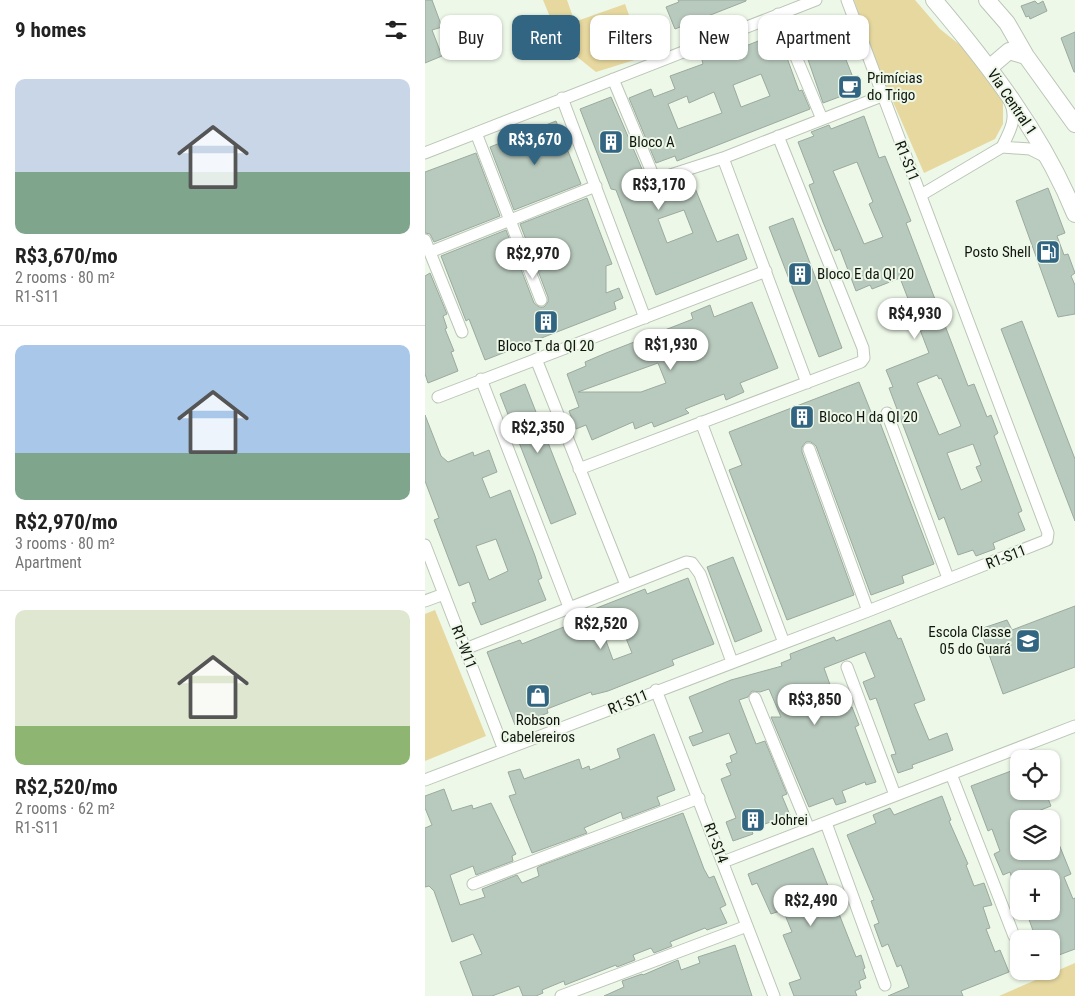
<!DOCTYPE html>
<meta charset="utf-8">
<style>
body{margin:0;font-family:"Roboto Condensed",sans-serif;background:#f6f6f6;color:#222;height:100vh;display:flex;flex-direction:column;font-size:19px;white-space:nowrap}
*{box-sizing:border-box;margin:0}
p{font-size:16px;color:#767676}
.icon{flex:none;width:28px;height:28px;fill:none;stroke:currentColor;stroke-width:2;stroke-linecap:round;stroke-linejoin:round}
.map{position:relative;flex:1;overflow:hidden}
.panel{display:flex;flex-direction:column;background:#fff;width:425px}
.panel>*{flex:none}
.top-card{position:absolute;left:15px;top:15px;width:475px;height:45px;display:flex;gap:10px}
.controls{position:absolute;left:585px;top:750px;display:grid;gap:10px}
.controls a{display:grid;place-items:center;width:50px;height:50px;border-radius:10px;background:#fff;box-shadow:0 1px 4px #0004;font-size:25px}
.price{position:absolute;translate:-50% -42px;padding:0 11px;border-radius:18px;background:#fff;color:#222;font-size:16px;line-height:32px;filter:drop-shadow(0 1px 2px #0008)}
.price::after{content:'';position:absolute;left:50%;top:30px;width:15px;height:11px;margin-left:-8px;background:inherit;clip-path:polygon(0 0,100% 0,50% 100%)}
.price.current{background:#316581;color:#fff}
ul{padding:0;list-style:none}
li{display:grid;align-content:center;gap:10px;height:265px;padding:0 15px}
li+li{border-top:1px solid #e0e0e0}
li span{display:grid;place-items:center;height:155px;border-radius:10px;color:#555}
li>.icon{margin-inline-start:auto}
span .icon{width:90px;height:90px;fill:#fffc;stroke-width:1}
li b{font-size:21px}
h2{display:flex;justify-content:space-between;align-items:center;height:60px;padding:0 15px;font-size:21px}
.tag{padding:0 18px;border-radius:10px;background:#fff;box-shadow:0 1px 4px #0004;font-size:18px;line-height:45px}
.tag.current{background:#316581;color:#fff}
main{display:flex;flex:1;min-height:0}
.map>svg:first-child{display:block}
.green{fill:#e7d89f}
.building{fill:#b8c9bd;stroke:#9aaa9f;fill-rule:evenodd}
.lines{fill:none;stroke-linecap:round;stroke-linejoin:round}
.minor-casing{stroke:#bbc6b6;stroke-width:13}
.secondary-casing{stroke:#bbc6b6;stroke-width:18}
.minor{stroke:#fff;stroke-width:11}
.secondary{stroke:#fff;stroke-width:16}
.labels{text-anchor:middle;stroke-width:4;stroke-linejoin:round;paint-order:stroke}
.poi-label{font-size:15px;fill:#11150f;stroke:#edf8e8;text-anchor:start}
.street-label{font-size:15px;fill:#11150f;stroke:#edf8e8}
</style>
<main>
<section class="panel">
<h2>9 homes<svg class="icon" aria-label="filters" viewBox="0 0 24 24"><path d="M4 7h16M4 17h16"/><circle cx="9" cy="7" r="2"/><circle cx="15" cy="17" r="2"/></svg></h2>
<ul>
<li><span style="background:linear-gradient(#c9d6e8 60%,#7fa58c 0)"><svg class="icon" aria-label="home" viewBox="0 0 24 24"><path d="M3 11l9-7 9 7M6 9v11h12V9"/></svg></span><div><b>R$3,670/mo</b><p>2 rooms · 80 m²</p><p>R1-S11</p></div></li>
<li><span style="background:linear-gradient(#a9c7e8 70%,#7fa58c 0)"><svg class="icon" aria-label="home" viewBox="0 0 24 24"><path d="M3 11l9-7 9 7M6 9v11h12V9"/></svg></span><div><b>R$2,970/mo</b><p>3 rooms · 80 m²</p><p>Apartment</p></div></li>
<li><span style="background:linear-gradient(#dfe7d0 75%,#8fb573 0)"><svg class="icon" aria-label="home" viewBox="0 0 24 24"><path d="M3 11l9-7 9 7M6 9v11h12V9"/></svg></span><div><b>R$2,520/mo</b><p>2 rooms · 62 m²</p><p>R1-S11</p></div></li>
</ul>
</section>
<div class="map">
<svg width="650" height="996" viewBox="0 0 650 996">
<rect width="100%" height="100%" fill="#edf8e8"/>
<path class="green" d="M118 0H142L148 17 128 24Z
M429 0H490L515 29 545 53 578 100V124L570 139 499 173 449 58Z
M200 4 219 57 171 72 121 32Z
M10 610 61 736 0 761V614Z
M650 963V996H574Z"/>
<path class="building" d="M0 0H7L17 27 7 30 17 56 0 63Z
M253 0H321V1L250 29 241 7 254 2Z
M610 1 613 4 618 1 622 11 605 19 604 16 601 17 596 6Z
M404 17 433 90 398 103 379 48 376 49 368 31Z
M650 32V72H649L636 38Z
M353 33 374 91 377 90 385 109 252 161 250 156 231 163 204 98 226 89 229 97 250 89 245 76 278 64 277 60 295 53 296 56ZM336 74 345 96 316 107 308 85ZM289 92 297 113 253 129 243 104 262 96 264 103Z
M186 97 217 169 214 170 217 177 207 197 265 176 292 242 313 234 322 259 231 295 191 190 186 189 155 109ZM259 210 268 233 242 243 233 219Z
M439 116 454 158 460 156 486 221 481 223 543 386 549 384 562 417 566 415 573 433 569 436 597 511 593 513 600 530 568 543 570 549 551 556 548 550 533 555 519 517 514 520 464 388 468 387 461 370 504 353 475 278 447 289 445 285 431 291 415 249 410 251 398 222 384 185 389 183 373 142 389 136 386 132 404 125 406 129ZM432 162 448 202 444 204 458 237 439 244 408 171ZM512 375 514 379 516 378 536 426 514 435 492 383ZM548 444 556 465 551 467 557 481 536 490 522 453Z
M131 121 156 184 89 210 65 147Z
M51 153 75 216 9 242 5 234 0 233V172Z
M623 188 640 233 632 236 639 255 643 254 650 273 646 276 650 285V314L633 317 591 201Z
M162 198 187 264 181 266V293L194 288 198 298 189 302 191 309 60 360 44 319 41 321 16 256 81 230 109 303 114 307H119L123 302V297L95 224Z
M368 218 417 348 394 357 344 227Z
M5 273 22 314 18 316 22 328 20 329 29 351 26 352 33 371 3 383 0 374V276Z
M327 302 353 368 315 383 319 392 301 400 299 394 283 400 260 409 264 413 229 427 227 422 210 429 208 422 167 440 161 425 151 429 144 411 154 407 142 374 161 366 160 362 181 353 268 319 266 313 285 305 289 317ZM233 363 241 383 216 392H153Z
M597 321 650 459V521L576 329Z
M434 382 450 422 454 420 509 564 477 576 479 583 446 595 391 446 386 442H381L377 447V452L429 595 362 620 304 470 317 465 304 432Z
M100 384 151 514 126 524 75 394Z
M0 415 16 456 23 462 48 452 49 456 64 450 72 472 57 478 65 498 85 490 110 556 117 578 113 580 121 600 56 625 47 603 51 602 44 582 34 586 9 520 14 518 0 481ZM71 539 83 571 64 580 51 546Z
M308 557 337 631 310 642 282 567Z
M263 578 289 644 247 660 249 665 183 691 167 695 166 692 122 709 123 713 90 725 62 652 95 640 97 644 156 620 154 615 220 589 222 594ZM198 631 207 653 188 660 180 638Z
M650 606V667L578 694 555 629 582 620 587 630Z
M465 620 473 639 476 638 500 700 489 704 504 740 522 733 528 750 487 765 488 768 473 773 466 755 471 754 451 698 445 700 438 682 450 677 440 652 399 668 408 693 416 690 422 708 427 707 434 725 430 727 451 782 441 785 440 782 417 791 421 802 411 805 408 798 384 807 346 717H356L344 689 335 692 327 691 323 697 314 700 331 744 340 741 362 794 357 796 365 815 326 829 328 834 308 841 301 822 311 818 296 779 306 775 301 764 307 762 305 756 312 753 304 733 268 746 264 737 278 732 264 697 306 680 357 666 356 663 366 659 365 654 409 637 411 641Z
M229 734 250 790 232 797 235 805 198 819 196 812 159 828 162 833 107 853 84 796 91 794 83 772 95 769 99 779 154 759 157 769 164 766 165 770 195 758 192 749Z
M594 768V791H620L626 806 608 813 611 819H594V851H626L627 827 646 874 639 877 648 899 650 898V949L626 958V939H611L601 911H626V879H587L585 872 578 875 569 854 575 851 567 829 563 831 546 786Z
M19 789 27 811 47 805 48 809 66 803 91 854 87 856 88 861 51 875 48 866 25 875 35 905 60 897 57 889 92 875 97 883 114 876 112 868 115 866 258 813 279 869 284 878 289 876 301 905 295 908 302 923 282 930 280 928 245 942 247 946 229 953 226 948 208 955 210 960 192 967 191 965 140 985 139 981 117 990 118 993 111 996H98L94 986 67 996H48L35 962 57 954 48 934 27 942 9 891 4 886 0 887V828L7 825 0 808V796Z
M517 796 526 820 524 821 543 864 541 865 549 886 559 883 567 905 558 907 565 928 561 929 570 952 575 950 584 972 536 991 538 996H463L484 987 476 965 472 967 463 944 457 947 449 925 454 923 446 901 449 900 422 835 451 823 448 815 465 808 469 815Z
M388 848 431 957 436 955 440 968 438 969 441 978 434 981 436 988 430 991 432 996H369L364 983 376 979 358 935 367 932 358 910 346 914 332 883 327 885 323 874Z
M310 945 327 996H179L199 987 197 981 217 974 218 975 253 960 256 970 275 963 273 957Z"/>
<g class="lines">
<defs>
<path id="minor" d="M353 14 397 119
M188 79 228 175 236 178 298 158 457 96
M137 98 220 318
M51 133 116 300
M577 147C584 133 593 118 585 102
M0 153 391 0
M298 158 382 383
M496 195 577 147 605 149 621 157
M0 240 37 332
M5 252 171 186
M111 359 201 585
M56 379 144 607
M13 397 341 271
M462 413 523 578
M276 422 359 643
M384 449 443 611
M154 469 436 362 439 358 438 348 353 136
M0 545 79 750
M0 601 19 594
M40 649 261 562 267 563 275 574 307 662
M422 667 470 795
M231 690 349 996
M330 698 384 829
M526 774 589 936
M0 780 443 611 622 540 623 533 422 0
M401 823 460 985
M298 862 650 726
M48 884 274 798
M136 996 322 926"/>
<path id="secondary" d="M509 0C564 65 618 135 650 214
M562 0 582 23 601 56 650 124
M564 68 584 51 601 56"/>
</defs>
<use href="#minor" class="minor-casing"/>
<use href="#secondary" class="secondary-casing"/>
<use href="#minor" class="minor"/>
<use href="#secondary" class="secondary"/>
</g>
<defs>
<symbol id="cafe-square" viewBox="-11 -11 22 22"><rect x="-9" y="-9" width="18" height="18" rx="4" fill="#316581" stroke="#edf8e8"/><path d="M-5.5-4.5H6V0H3Q3 3.5 0 3.5H-2.5Q-5.5 3.5-5.5 0ZM3-3.2v2h1.7v-2ZM-6 4.5H4V6H-6Z" fill="#fff"/></symbol>
<symbol id="building-square" viewBox="-11 -11 22 22"><rect x="-9" y="-9" width="18" height="18" rx="4" fill="#316581" stroke="#edf8e8"/><path d="M-4-6H4V6H1V3H-1V6H-4ZM-2.5-4.3h1.7v1.8h-1.7ZM.8-4.3h1.7v1.8H.8ZM-2.5-1h1.7V.8h-1.7ZM.8-1h1.7V.8H.8Z" fill="#fff"/></symbol>
<symbol id="fuel-square" viewBox="-11 -11 22 22"><rect x="-9" y="-9" width="18" height="18" rx="4" fill="#316581" stroke="#edf8e8"/><path d="M-5.5-6h7V0h2V4h1.3V-2.5L3-4.5l.8-.8L6-3V5H2.5V1h-1V6h-7ZM-4.2-4.7v3.2H.2V-4.7Z" fill="#fff"/></symbol>
<symbol id="school-square" viewBox="-11 -11 22 22"><rect x="-9" y="-9" width="18" height="18" rx="4" fill="#316581" stroke="#edf8e8"/><path d="M0-5L7-2L0 1L-7-2ZM-4 1L0 2.5L4 1V4Q0 6-4 4Z" fill="#fff"/></symbol>
<symbol id="shop-square" viewBox="-11 -11 22 22"><rect x="-9" y="-9" width="18" height="18" rx="4" fill="#316581" stroke="#edf8e8"/><path d="M-5-2.5h2.3a2.7 3.5 0 0 1 5.4 0H5L5.5 6h-11ZM-1.5-2.5h3a1.5 2.3 0 0 0-3 0Z" fill="#fff"/></symbol>
</defs>
<g fill-rule="evenodd">
<use href="#cafe-square" x="411" y="73" width="28" height="28"/>
<use href="#building-square" x="172" y="128" width="28" height="28"/>
<use href="#fuel-square" x="609" y="238" width="28" height="28"/>
<use href="#building-square" x="361" y="260" width="28" height="28"/>
<use href="#building-square" x="107" y="308" width="28" height="28"/>
<use href="#building-square" x="363" y="403" width="28" height="28"/>
<use href="#school-square" x="589" y="627" width="28" height="28"/>
<use href="#shop-square" x="99" y="682" width="28" height="28"/>
<use href="#building-square" x="314" y="806" width="28" height="28"/>
</g>
<g class="labels">
<g class="poi-label">
<text x="442" y="83">Primícias<tspan x="442" dy="17">do Trigo</tspan></text>
<text x="204" y="147">Bloco A</text>
<text x="606" y="257" text-anchor="end">Posto Shell</text>
<text x="392" y="279">Bloco E da QI 20</text>
<text x="121" y="351" text-anchor="middle">Bloco T da QI 20</text>
<text x="394" y="422">Bloco H da QI 20</text>
<text x="586" y="637" text-anchor="end">Escola Classe<tspan x="586" dy="17">05 do Guará</tspan></text>
<text x="113" y="725" text-anchor="middle">Robson<tspan x="113" dy="17">Cabelereiros</tspan></text>
<text x="346" y="825">Johrei</text>
</g>
<g class="street-label">
<text transform="translate(587 102) rotate(56)" y="5">Via Central 1</text>
<text transform="translate(482 161) rotate(69)" y="5">R1-S11</text>
<text transform="translate(581 557) rotate(-21)" y="5">R1-S11</text>
<text transform="translate(39 647) rotate(69)" y="5">R1-W11</text>
<text transform="translate(203 702) rotate(-22)" y="5">R1-S11</text>
<text transform="translate(291 843) rotate(69)" y="5">R1-S14</text>
</g>
</g>
</svg>
<div class="controls">
<a><svg class="icon" aria-label="locate" viewBox="0 0 24 24"><circle cx="12" cy="12" r="6"/><path d="M12 2v4M12 18v4M2 12h4M18 12h4"/></svg></a>
<a><svg class="icon" aria-label="layers" viewBox="0 0 24 24"><path d="M12 4l9 5-9 5-9-5zM3 14l9 5 9-5"/></svg></a>
<a>+</a>
<a>−</a>
</div>
<b class="price current" style="left:110px;top:166px">R$3,670</b>
<b class="price" style="left:234px;top:211px">R$3,170</b>
<b class="price" style="left:108px;top:280px">R$2,970</b>
<b class="price" style="left:490px;top:340px">R$4,930</b>
<b class="price" style="left:246px;top:371px">R$1,930</b>
<b class="price" style="left:113px;top:454px">R$2,350</b>
<b class="price" style="left:176px;top:650px">R$2,520</b>
<b class="price" style="left:390px;top:726px">R$3,850</b>
<b class="price" style="left:386px;top:927px">R$2,490</b>
<div class="top-card">
<a class="tag">Buy</a>
<a class="tag current">Rent</a>
<a class="tag">Filters</a>
<a class="tag">New</a>
<a class="tag">Apartment</a>
</div>
</div>
</main>
